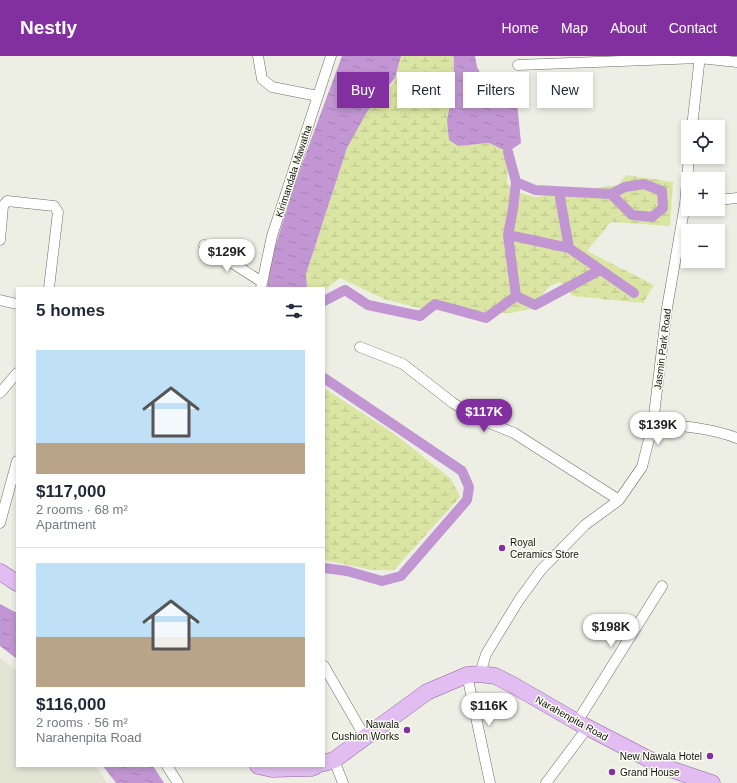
<!DOCTYPE html>
<meta charset="utf-8">
<style>
body{margin:0;font-family:Helvetica,sans-serif;background:#f2f2f3;color:#1f2937;height:100vh;display:flex;flex-direction:column;font-size:15px;white-space:nowrap}
*{box-sizing:border-box;margin:0}
p{font-size:13px;color:#747a83}
.icon{flex:none;width:22px;height:22px;fill:none;stroke:currentColor;stroke-width:2;stroke-linecap:round;stroke-linejoin:round}
.map{position:relative;flex:1;overflow:hidden}
.details{position:absolute;left:16px;top:231px;width:309px;height:480px;display:flex;flex-direction:column;background:#fff;border-radius:0px;box-shadow:0 2px 6px #0003}
.details>*{flex:none}
.guide{position:absolute;left:337px;top:16px;width:340px;height:36px;display:flex;gap:8px}
.buttons{position:absolute;left:681px;top:64px;display:grid;gap:8px}
.buttons a{display:grid;place-items:center;width:44px;height:44px;border-radius:0px;background:#fff;box-shadow:0 2px 6px #0003;font-size:20px}
.price{position:absolute;translate:-50% -34px;padding:0 9px;border-radius:14px;background:#fff;color:#222;font-size:13px;line-height:26px;filter:drop-shadow(0 1px 2px #0008)}
.price::after{content:'';position:absolute;left:50%;top:24px;width:12px;height:9px;margin-left:-6px;background:inherit;clip-path:polygon(0 0,100% 0,50% 100%)}
.price.current{background:#82309f;color:#fff}
ul{padding:0;list-style:none}
li{display:grid;align-content:center;gap:8px;height:212px;padding:0 20px}
li+li{border-top:1px solid #e0e1e3}
li span{display:grid;place-items:center;height:124px;border-radius:0px;color:#555}
li>.icon{margin-inline-start:auto}
span .icon{width:72px;height:72px;fill:#fffc;stroke-width:1}
li b{font-size:17px}
h2{display:flex;justify-content:space-between;align-items:center;height:48px;padding:0 20px;font-size:17px}
.tag{padding:0 14px;border-radius:0px;background:#fff;box-shadow:0 2px 6px #0003;font-size:14px;line-height:36px}
.tag.current{background:#82309f;color:#fff}
header{display:flex;align-items:center;gap:24px;box-sizing:border-box;height:56px;padding:0 20px;background:#82309f;color:#fff}
header strong{font-size:19px}
nav{display:flex;gap:22px;margin-inline-start:auto;font-size:14px}
.map>svg:first-child{display:block}
.built{fill:#e1e4d3}
.wetland{fill:url(#wetland-marsh)}
.water{fill:url(#water-ripples)}
.lines{fill:none;stroke-linecap:round;stroke-linejoin:round}
.canal{stroke:#c196d3;stroke-width:10}
.minor-casing{stroke:#6c6d65;stroke-width:11}
.primary-casing{stroke:#8c659b;stroke-width:17}
.minor{stroke:#fff;stroke-width:10}
.primary{stroke:#e2bdf1;stroke-width:16}
.poi-dot{fill:#82309f;stroke:#fbfdf3;stroke-width:1.5}
.labels{text-anchor:middle;stroke-width:3;stroke-linejoin:round;paint-order:stroke}
.street-label{font-size:10px;fill:#12130f;stroke:#fbfdf3}
.poi-label{font-size:10px;fill:#12130f;stroke:#fbfdf3;text-anchor:start}
</style>
<header>
<strong>Nestly</strong>
<nav><a>Home</a><a>Map</a><a>About</a><a>Contact</a></nav>
</header>
<div class="map">
<svg width="737" height="727" viewBox="0 0 737 727">
<defs>
<pattern id="wetland-marsh" width="20" height="14" patternUnits="userSpaceOnUse"><rect width="20" height="14" fill="#dae5a3"/><path d="M1 5h8M5 5V1M11 12h8M15 12V8" fill="none" stroke="#bac48b"/></pattern>
<pattern id="water-ripples" width="26" height="14" patternUnits="userSpaceOnUse"><rect width="26" height="14" fill="#c196d3"/><path d="M2 4q2-2 4 0t4 0M15 11q2-2 4 0t4 0" fill="none" stroke="#a580b4"/></pattern>
</defs>
<rect width="100%" height="100%" fill="#edefe5"/>
<path class="built" d="M0 602 17 615V710H96L107 727H0Z"/>
<path class="wetland" d="M401 0H453L454 3 453 34 447 64 458 90 489 87 508 96 507 127 514 135 535 141 618 129 626 119 673 126 670 170 611 166 587 195 654 229 643 247 573 240 560 226 550 230 530 253 511 257 422 253 384 243 340 222 325 234H324V232H307L306 218 347 92 367 56 395 25Z
M324 332 396 379 451 423 460 441 394 514H372L324 504Z"/>
<path class="water" d="M342 0H401L395 22 367 56 347 92 306 218 307 232H267L272 201 295 127Z
M453 0H475L477 11 483 22 515 26 521 87 508 96 489 87 458 90 449 84 447 64 453 34 454 3Z
M0 548 17 557V603L0 590Z
M103 710H153L164 727H116Z"/>
<g class="lines">
<path class="canal" d="M508 96 516 126 535 134 611 138 625 131 644 128 662 135 663 152 652 161 632 159 611 138
M559 136 569 192
M508 179 569 192 634 237
M516 240 535 249 600 214
M324 245 345 234 368 249 420 260 435 248 486 262 516 240 508 179 513 153 516 126
M324 322 462 415 469 431 467 444 401 520 382 525 347 515 324 512"/>
<defs>
<path id="minor" d="M258 0 262 23 272 31 318 40
M518 9 699 2 737 6
M692 71 700 0
M718 144 737 142
M0 184 3 150 7 145 54 150 58 156 49 232
M204 189 262 226
M261 232 272 180 331 0
M0 244 17 248
M360 291 403 308 453 347 482 364 514 377 619 444
M0 337 17 317
M653 367C681 370 710 372 737 382
M0 467 17 405
M324 610 365 681
M480 618 486 598 519 544 541 514 585 469 619 444 642 411 653 367 667 252 685 148 689 101
M467 619 490 727
M577 666 662 530
M334 704 343 727
M167 710 178 727
M546 727 588 671"/>
<path id="primary" d="M0 516 17 527
M324 707 334 704 427 636 467 619 480 618 495 620 513 629 577 666 664 711 712 727
M258 710 272 713 311 712 316 710"/>
</defs>
<use href="#minor" class="minor-casing"/>
<use href="#primary" class="primary-casing"/>
<use href="#minor" class="minor"/>
<use href="#primary" class="primary"/>
</g>
<g class="poi-dot">
<circle cx="502" cy="492" r="4"/>
<circle cx="407" cy="674" r="4"/>
<circle cx="710" cy="700" r="4"/>
<circle cx="612" cy="716" r="4"/>
</g>
<g class="labels">
<g class="street-label">
<text transform="translate(293 115) rotate(-72)" y="4">Kirimandala Mawatha</text>
<text transform="translate(662 293) rotate(-83)" y="4">Jasmin Park Road</text>
<text transform="translate(572 662) rotate(29)" y="4">Narahenpita Road</text>
</g>
<g class="poi-label">
<text x="510" y="490">Royal<tspan x="510" dy="12">Ceramics Store</tspan></text>
<text x="399" y="672" text-anchor="end">Nawala<tspan x="399" dy="12">Cushion Works</tspan></text>
<text x="702" y="704" text-anchor="end">New Nawala Hotel</text>
<text x="620" y="720">Grand House</text>
</g>
</g>
</svg>
<div class="buttons">
<a><svg class="icon" aria-label="locate" viewBox="0 0 24 24"><circle cx="12" cy="12" r="6"/><path d="M12 2v4M12 18v4M2 12h4M18 12h4"/></svg></a>
<a>+</a>
<a>−</a>
</div>
<b class="price" style="left:227px;top:217px">$129K</b>
<b class="price current" style="left:484px;top:377px">$117K</b>
<b class="price" style="left:658px;top:390px">$139K</b>
<b class="price" style="left:611px;top:592px">$198K</b>
<b class="price" style="left:489px;top:671px">$116K</b>
<div class="guide">
<a class="tag current">Buy</a>
<a class="tag">Rent</a>
<a class="tag">Filters</a>
<a class="tag">New</a>
</div>
<section class="details">
<h2>5 homes<svg class="icon" aria-label="filters" viewBox="0 0 24 24"><path d="M4 7h16M4 17h16"/><circle cx="9" cy="7" r="2"/><circle cx="15" cy="17" r="2"/></svg></h2>
<ul>
<li><span style="background:linear-gradient(#bfe0f5 75%,#b9a48a 0)"><svg class="icon" aria-label="home" viewBox="0 0 24 24"><path d="M3 11l9-7 9 7M6 9v11h12V9"/></svg></span><div><b>$117,000</b><p>2 rooms · 68 m²</p><p>Apartment</p></div></li>
<li><span style="background:linear-gradient(#bfe0f5 60%,#b9a48a 0)"><svg class="icon" aria-label="home" viewBox="0 0 24 24"><path d="M3 11l9-7 9 7M6 9v11h12V9"/></svg></span><div><b>$116,000</b><p>2 rooms · 56 m²</p><p>Narahenpita Road</p></div></li>
</ul>
</section>
</div>
